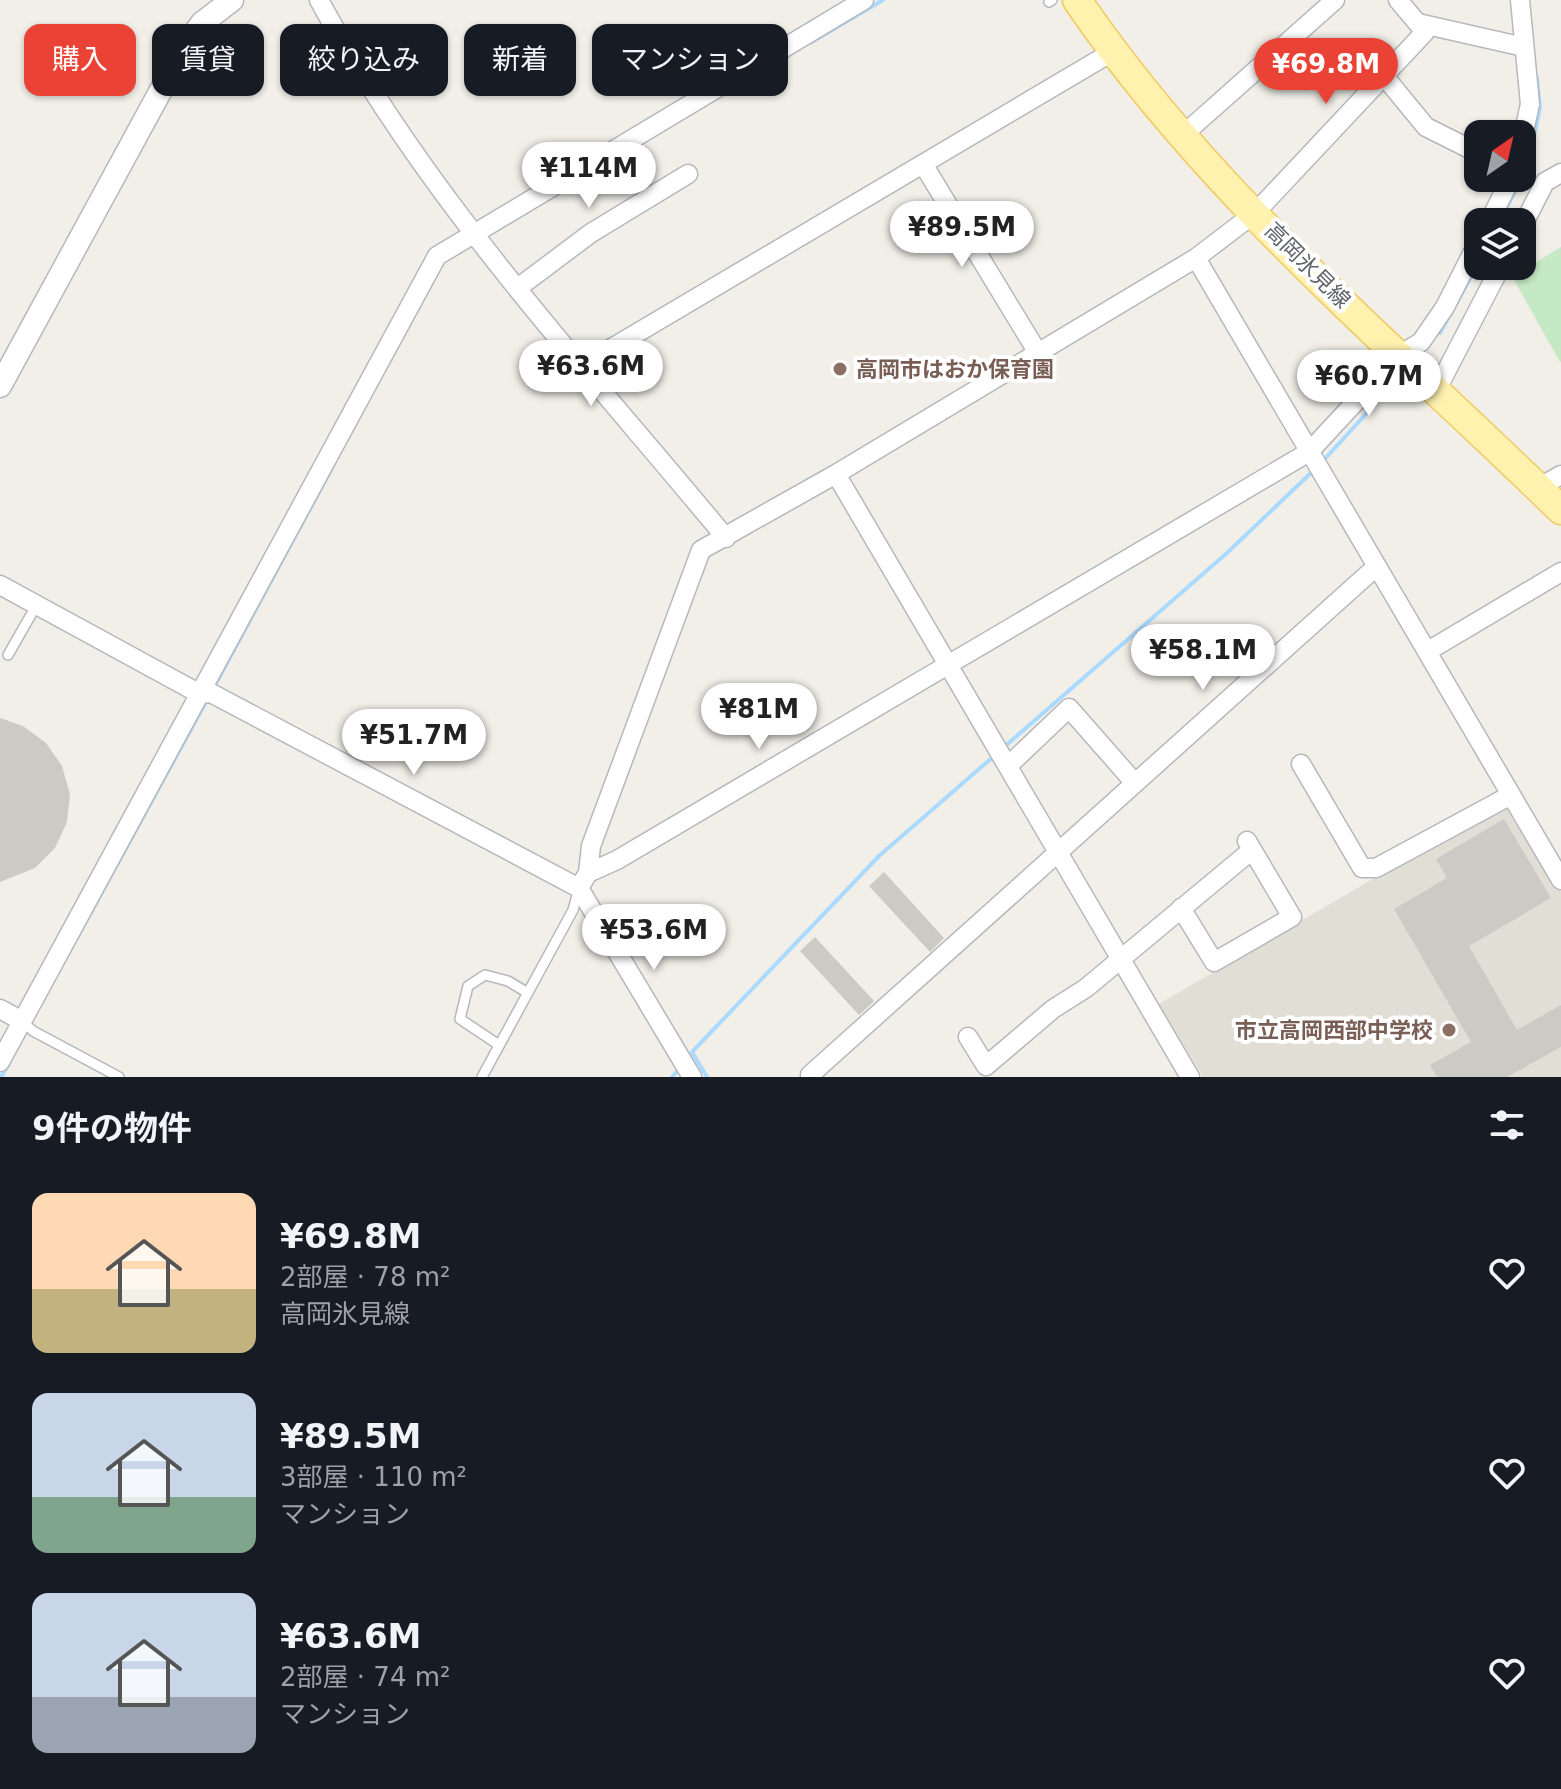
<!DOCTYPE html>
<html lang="ja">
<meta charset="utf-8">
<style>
body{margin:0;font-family:"DejaVu Sans","Noto Sans JP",sans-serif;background:#20242c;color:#f1f3f6;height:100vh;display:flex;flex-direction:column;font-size:30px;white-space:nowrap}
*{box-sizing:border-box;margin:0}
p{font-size:26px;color:#9ea1a6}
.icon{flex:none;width:44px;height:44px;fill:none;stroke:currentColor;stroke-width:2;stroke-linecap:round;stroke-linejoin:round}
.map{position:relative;height:1077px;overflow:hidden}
.side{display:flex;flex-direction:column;background:#171b24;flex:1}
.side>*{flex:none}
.banner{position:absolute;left:24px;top:24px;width:800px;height:72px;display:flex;gap:16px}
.needle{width:52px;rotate:34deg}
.tools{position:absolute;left:1464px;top:120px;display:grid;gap:16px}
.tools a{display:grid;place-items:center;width:72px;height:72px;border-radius:16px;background:#171b24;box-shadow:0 2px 6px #0004;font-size:40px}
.price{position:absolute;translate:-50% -68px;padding:0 18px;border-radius:28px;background:#fff;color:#222;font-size:26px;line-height:52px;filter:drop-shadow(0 2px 4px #0008)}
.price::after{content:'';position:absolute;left:50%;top:48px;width:24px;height:18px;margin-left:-12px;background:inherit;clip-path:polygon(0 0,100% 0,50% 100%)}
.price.active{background:#ea4335;color:#fff}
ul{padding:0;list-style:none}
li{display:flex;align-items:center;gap:24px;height:200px;padding:0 32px}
li span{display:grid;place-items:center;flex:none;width:224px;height:160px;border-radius:16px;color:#555}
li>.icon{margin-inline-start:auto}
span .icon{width:96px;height:96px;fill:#fffc;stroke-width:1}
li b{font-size:34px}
h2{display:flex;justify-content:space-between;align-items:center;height:96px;padding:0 32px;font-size:34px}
.pill{padding:0 28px;border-radius:16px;background:#171b24;box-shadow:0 2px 6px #0004;font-size:28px;line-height:72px}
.pill.active{background:#ea4335;color:#fff}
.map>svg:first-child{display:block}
.education{fill:#e1ded6}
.green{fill:#c5e8c5}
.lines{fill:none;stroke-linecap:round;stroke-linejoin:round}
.stream{stroke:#aadaff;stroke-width:4}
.building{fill:#cccac5}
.service-casing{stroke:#b5b8bc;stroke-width:12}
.minor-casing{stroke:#b5b8bc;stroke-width:21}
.tertiary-casing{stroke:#b5b8bc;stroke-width:25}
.primary-casing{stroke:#f2c960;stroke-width:31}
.service{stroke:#fff;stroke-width:9}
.minor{stroke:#fff;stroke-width:18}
.tertiary{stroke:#fff;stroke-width:22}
.primary{stroke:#fff2af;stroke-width:28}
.education-dot{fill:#8d6e63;stroke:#fff;stroke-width:3}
.labels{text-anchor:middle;stroke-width:8;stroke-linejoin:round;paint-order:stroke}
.street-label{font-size:22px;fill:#5f6368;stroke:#fff}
.education-label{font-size:22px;font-weight:bold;fill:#785e54;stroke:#fff;text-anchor:start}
</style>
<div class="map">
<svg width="1561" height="1077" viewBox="0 0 1561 1077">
<rect width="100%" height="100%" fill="#f1efe8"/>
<path class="education" d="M1508 800 1561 892V1077H1203L1159 1004Z"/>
<path class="green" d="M1561 247V362H1560L1514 280 1516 274Z"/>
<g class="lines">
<path class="stream" d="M810 43 883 0
M1528 162 1540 108 1537 78
M1499 222 1520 182
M1440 333 1478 264
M1322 462 1388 390
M213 689 332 468
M1003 748 1227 553 1313 471
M77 938 207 700
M1 1077 8 1065
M672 1077 678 1070
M707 1077 692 1052 879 856 994 756"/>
</g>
<path class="building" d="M0 718 23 726 46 743 62 766 70 794 67 822 55 848 35 868 0 882Z
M1504 819 1551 898 1469 946 1517 1030 1561 1005V1047L1507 1077H1437L1430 1065 1471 1042 1394 909 1447 878 1436 859Z
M884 872 944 938 930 952 869 886Z
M815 937 874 1001 859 1015 800 951Z"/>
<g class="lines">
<defs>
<path id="service" d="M1049 2 1052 0
M8 655 36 606
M22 1021 33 1031 119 1077
M499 1045 460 1019 468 986 485 975 508 981 528 993
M482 1077 573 910 579 888"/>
<path id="minor" d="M319 0C426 198 583 365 726 538
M1520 0 1530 104 1522 140
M1418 23 1524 47
M1384 76 1426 127 1478 153
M1184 134 1335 0
M923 164 1038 353
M1489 222 1511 178
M1522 227 1545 182 1561 173
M1196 258 1561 880
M519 287 591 233 688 174
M583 365 1112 52
M1437 389 1501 266
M836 474 1190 1077
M1538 488 1561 475
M0 585 200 694 211 693 579 888 692 1077
M1428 651 1561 572
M1301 764 1362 868H1376L1511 795
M1009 765 1069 708 1134 782
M588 873 617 860 1309 452 1399 355 1421 342 1445 307 1478 242
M579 888 588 873 591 846 701 550 836 474 1196 258 1255 213 1425 32 1398 0
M1181 908 1214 962 1292 917 1247 841
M0 1009 22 1021
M968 1037 986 1066 1053 1009 1086 988 1252 850
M0 1062 437 256 864 0
M810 1075 1377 566"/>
<path id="tertiary" d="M0 386 185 46 202 23 232 0"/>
<path id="primary" d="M1077 0C1207 192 1396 349 1561 510"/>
</defs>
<use href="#service" class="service-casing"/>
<use href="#minor" class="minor-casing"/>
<use href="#tertiary" class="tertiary-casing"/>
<use href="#primary" class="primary-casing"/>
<use href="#service" class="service"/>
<use href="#minor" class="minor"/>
<use href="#tertiary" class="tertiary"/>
<use href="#primary" class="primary"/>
</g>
<g class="education-dot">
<circle cx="840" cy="369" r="8"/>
<circle cx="1449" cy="1030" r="8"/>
</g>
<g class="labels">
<g class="street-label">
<text transform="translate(1308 265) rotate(45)" y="8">高岡氷見線</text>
</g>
<g class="education-label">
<text x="856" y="377">高岡市はおか保育園</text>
<text x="1433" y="1038" text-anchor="end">市立高岡西部中学校</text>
</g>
</g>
</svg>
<div class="tools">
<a><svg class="needle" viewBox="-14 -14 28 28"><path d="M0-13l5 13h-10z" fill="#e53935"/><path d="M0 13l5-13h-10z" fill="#9ea1a6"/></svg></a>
<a><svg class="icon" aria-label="layers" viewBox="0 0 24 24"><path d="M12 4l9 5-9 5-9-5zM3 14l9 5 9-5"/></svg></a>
</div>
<b class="price active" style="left:1326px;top:106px">¥69.8M</b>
<b class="price" style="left:589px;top:210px">¥114M</b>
<b class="price" style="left:962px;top:269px">¥89.5M</b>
<b class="price" style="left:591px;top:408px">¥63.6M</b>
<b class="price" style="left:1369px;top:418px">¥60.7M</b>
<b class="price" style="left:1203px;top:692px">¥58.1M</b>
<b class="price" style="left:759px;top:751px">¥81M</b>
<b class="price" style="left:414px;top:777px">¥51.7M</b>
<b class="price" style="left:654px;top:972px">¥53.6M</b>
<div class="banner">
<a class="pill active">購入</a>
<a class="pill">賃貸</a>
<a class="pill">絞り込み</a>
<a class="pill">新着</a>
<a class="pill">マンション</a>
</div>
</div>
<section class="side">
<h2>9件の物件<svg class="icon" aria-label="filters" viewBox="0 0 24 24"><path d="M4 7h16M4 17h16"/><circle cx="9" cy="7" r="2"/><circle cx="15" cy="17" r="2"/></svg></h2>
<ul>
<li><span style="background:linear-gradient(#ffd9b3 60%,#c2b280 0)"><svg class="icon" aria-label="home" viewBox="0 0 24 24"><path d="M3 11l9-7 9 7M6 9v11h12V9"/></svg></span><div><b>¥69.8M</b><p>2部屋 · 78 m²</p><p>高岡氷見線</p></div><svg class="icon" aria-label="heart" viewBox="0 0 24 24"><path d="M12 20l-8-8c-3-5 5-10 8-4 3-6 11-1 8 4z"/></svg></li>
<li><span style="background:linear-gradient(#c9d6e8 65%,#7fa58c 0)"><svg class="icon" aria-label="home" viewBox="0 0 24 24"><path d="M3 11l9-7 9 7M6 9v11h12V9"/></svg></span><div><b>¥89.5M</b><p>3部屋 · 110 m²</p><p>マンション</p></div><svg class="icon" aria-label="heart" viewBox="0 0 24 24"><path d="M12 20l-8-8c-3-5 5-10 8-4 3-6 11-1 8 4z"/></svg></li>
<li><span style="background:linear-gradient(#c9d6e8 65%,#9aa5b1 0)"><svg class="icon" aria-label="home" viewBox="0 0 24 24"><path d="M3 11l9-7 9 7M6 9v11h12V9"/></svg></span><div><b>¥63.6M</b><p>2部屋 · 74 m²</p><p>マンション</p></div><svg class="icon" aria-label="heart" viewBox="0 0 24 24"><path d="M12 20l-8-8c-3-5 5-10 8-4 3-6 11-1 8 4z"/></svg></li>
</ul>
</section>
